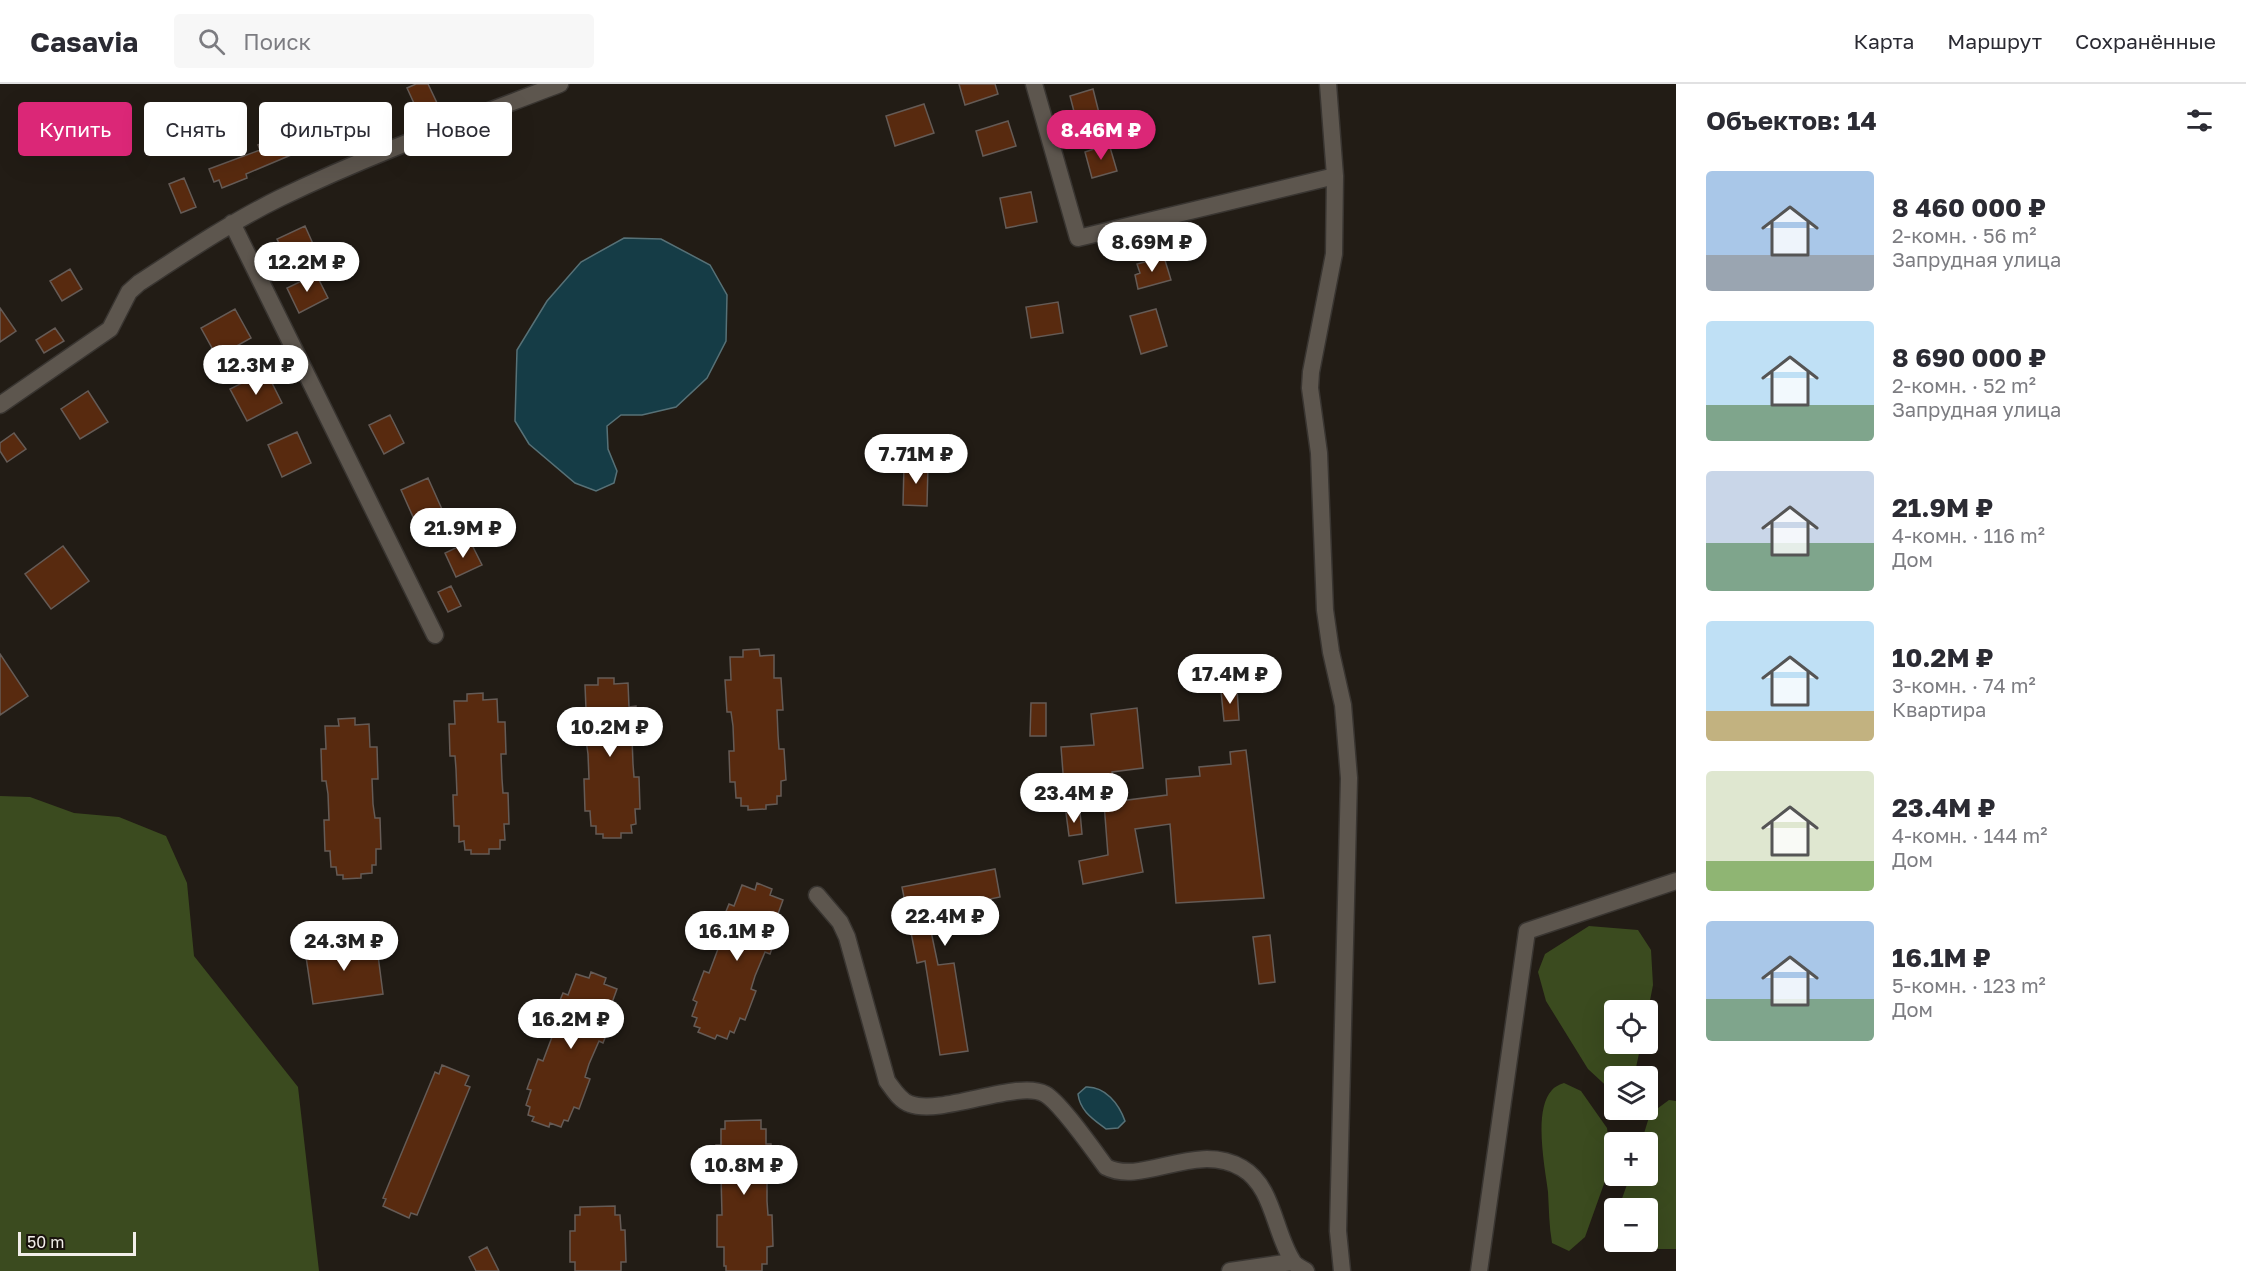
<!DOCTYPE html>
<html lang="ru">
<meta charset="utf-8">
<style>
body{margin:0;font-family:"Golos Text",sans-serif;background:#f7f7f7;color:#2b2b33;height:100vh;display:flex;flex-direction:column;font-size:22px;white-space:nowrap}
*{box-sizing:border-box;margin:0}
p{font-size:20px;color:#7c7c81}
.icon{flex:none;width:33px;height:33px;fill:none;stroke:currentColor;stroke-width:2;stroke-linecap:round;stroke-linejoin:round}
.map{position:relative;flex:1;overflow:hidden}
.side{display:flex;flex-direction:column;background:#fff;width:570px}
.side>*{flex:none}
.top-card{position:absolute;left:18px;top:18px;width:570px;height:54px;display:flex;gap:12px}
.tools{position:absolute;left:1604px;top:916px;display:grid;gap:12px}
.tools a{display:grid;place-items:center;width:54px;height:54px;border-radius:6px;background:#fff;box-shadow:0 6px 24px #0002;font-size:30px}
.scale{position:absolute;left:18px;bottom:15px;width:118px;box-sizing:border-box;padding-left:6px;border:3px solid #f2eeea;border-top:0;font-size:16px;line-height:21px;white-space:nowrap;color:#f2eeea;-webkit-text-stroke:4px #19130d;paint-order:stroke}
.price{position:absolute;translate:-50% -51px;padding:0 14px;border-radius:21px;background:#fff;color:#222;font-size:20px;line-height:39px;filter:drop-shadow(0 2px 3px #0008)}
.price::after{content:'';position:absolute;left:50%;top:36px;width:18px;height:14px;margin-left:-9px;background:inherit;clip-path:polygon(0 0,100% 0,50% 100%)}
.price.active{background:#db2777;color:#fff}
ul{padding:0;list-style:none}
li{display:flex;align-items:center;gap:18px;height:150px;padding:0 30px}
li span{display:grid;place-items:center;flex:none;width:168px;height:120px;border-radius:6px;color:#555}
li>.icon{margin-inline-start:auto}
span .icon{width:72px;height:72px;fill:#fffc;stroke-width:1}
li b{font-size:26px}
h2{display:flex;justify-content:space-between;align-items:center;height:72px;padding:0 30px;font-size:26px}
.tag{padding:0 21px;border-radius:6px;background:#fff;box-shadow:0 6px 24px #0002;font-size:21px;line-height:54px}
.tag.active{background:#db2777;color:#fff}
header{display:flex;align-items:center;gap:36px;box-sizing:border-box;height:84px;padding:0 30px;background:#fff;border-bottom:2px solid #e1e1e2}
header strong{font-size:28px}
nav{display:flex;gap:33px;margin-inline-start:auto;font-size:21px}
.search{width:420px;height:54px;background:#f7f7f7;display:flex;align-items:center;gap:15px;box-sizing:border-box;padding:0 21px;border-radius:6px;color:#7c7c81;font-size:22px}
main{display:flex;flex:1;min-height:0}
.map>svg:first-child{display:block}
.green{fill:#3b4b1f}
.water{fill:#153c46;stroke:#577177;stroke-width:1.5}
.building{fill:#582a0f;stroke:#655b56;stroke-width:1.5}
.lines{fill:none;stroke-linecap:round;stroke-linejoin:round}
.street-casing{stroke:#393531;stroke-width:19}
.street{stroke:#5d564e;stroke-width:16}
</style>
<header>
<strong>Casavia</strong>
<div class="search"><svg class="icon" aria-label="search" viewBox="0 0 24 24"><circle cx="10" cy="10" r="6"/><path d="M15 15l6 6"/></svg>Поиск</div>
<nav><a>Карта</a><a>Маршрут</a><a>Сохранённые</a></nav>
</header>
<main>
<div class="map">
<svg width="1676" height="1187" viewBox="0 0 1676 1187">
<rect width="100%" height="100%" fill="#221c15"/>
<path class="green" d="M0 712 30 713 74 729 119 733 166 752 187 799 194 872 298 1003 319 1187H0Z
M1589 842 1638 846 1651 866 1653 901 1647 932V927H1614V960H1641L1634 993H1614V1009L1588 985 1546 917 1538 888 1545 870Z
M1564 999 1581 1007 1607 1044 1609 1061 1605 1097 1585 1153 1569 1167 1552 1159C1549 1142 1549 1125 1548 1108 1545 1083 1533 1026 1552 1006 1554 1003 1561 1000 1564 999Z
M1669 1016 1676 1017V1165H1643L1635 1158H1647V1125H1619V1123L1630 1092H1647V1059H1641L1650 1030Z"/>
<path class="water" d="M624 154 661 155 710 181 727 211 726 257 707 294 676 323 642 331H621L607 342 608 365 617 387 614 399 596 407 575 399 529 360 515 337 517 266 547 217 581 178Z
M1086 1003C1105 1002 1119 1020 1125 1037L1118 1044 1106 1045C1093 1035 1080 1027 1078 1010Z"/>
<path class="building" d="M416 0H428L437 19 418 28 407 4Z
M959 0H995L998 10 965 21Z
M1093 5 1101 37 1078 43 1070 12Z
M924 20 934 49 895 62 886 32Z
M368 28 375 43 362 49 355 34Z
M1008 37 1016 62 983 72 976 47Z
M282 50 291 71 246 90 247 94 222 104 219 96 214 98 209 85 260 66 258 61Z
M1109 60 1117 87 1092 94 1085 68Z
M184 94 196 123 181 129 169 100Z
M1031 108 1037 138 1006 144 1000 114Z
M305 142 314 162 286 174 277 155Z
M1164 173 1171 196 1138 205 1135 191 1140 189 1137 180Z
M70 185 82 205 62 217 50 197Z
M316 190 328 214 299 229 287 204Z
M1058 218 1063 249 1031 254 1026 223Z
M0 224 16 247 0 258Z
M235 225 251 254 217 273 201 244Z
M1156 225 1167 262 1141 270 1130 232Z
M55 244 64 257 44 269 36 256Z
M266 287 282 319 247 337 230 305Z
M88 307 108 338 80 355 61 325Z
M390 331 404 359 384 370 369 341Z
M297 348 311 379 282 393 268 361Z
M14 349 26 365 7 378 0 367V359Z
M904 381H928L927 422 903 421Z
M428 394 445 432 418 444 401 406Z
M470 457 482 481 456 493 445 469Z
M63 462 89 497 51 525 25 490Z
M451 502 461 522 448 528 438 508Z
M759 565 760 572 774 571V594H781L783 626H777L778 651 779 665H784L786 696 781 697V712H777V720L766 721V725L748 726V722H741V714H736L735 698H730L729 667H734L733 642 731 628H727L725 596H731L730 573H743V566Z
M0 570 28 612 0 631Z
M598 594H614V600L628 599 629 623 636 622 637 654H632L633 680 634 693H639L640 725H635L636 740 631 741 632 749H621V754H603V750H596V742H591L590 727H585L584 695H589L588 670 586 656H581L580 625H586L585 601H598Z
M1237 605 1239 636 1224 637 1221 607Z
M483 609V616L497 615 498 638H505L506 670H501L502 695 503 709H508L509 740H504L505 756H500V765H489V770H471V766H465L464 757 459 758V742H454L453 711H457L456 685 455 672H450L449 640H455L454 617H467V610Z
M1031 619H1046V652H1030Z
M1137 624 1143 684 1112 688 1113 702 1099 704 1098 700 1064 702 1061 663 1094 661 1091 630Z
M355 634V641L369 640 370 663H377L378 695H372L373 720 375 734H380L381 765H376V781H372V789L361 790V794L343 795V791H337L336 783H331L330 767H325L324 736H329L328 710 326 697H322L321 665H326L325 642H339L338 635Z
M1246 666 1264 814 1176 819 1170 740 1135 745 1143 788 1083 800 1079 777 1108 771 1104 719 1167 711 1166 695 1200 692 1199 683 1231 680 1230 668Z
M1080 728 1082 750 1069 752 1066 729Z
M995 785 1000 813 927 828 938 881 954 879 968 967 940 971 925 877 917 879 902 803Z
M757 799 772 805 770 811 783 816 775 838 781 840 770 870 765 868 755 892 751 905 756 907 745 936 740 934 734 949 730 947 727 955 717 951 715 955 698 948 700 944 694 942 697 934 692 932 697 918 693 916 704 887 709 889 718 865 722 851 717 850 729 820 734 822 742 801 755 806Z
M1270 851 1275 898 1259 900 1253 853Z
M376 856 383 910 313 920 305 866Z
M591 888 606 894 604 900 617 905 609 927 615 929 603 959 599 957 589 980 585 993 590 995 579 1025 574 1023 568 1037 564 1036 561 1043 550 1039 549 1043 532 1037 534 1033 528 1031 530 1023 526 1021 531 1006 527 1005 538 975 543 977 552 953 555 940 551 938 563 909 568 911 576 890 589 894Z
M442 981 469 992 465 1001 470 1003 417 1131 411 1129 409 1134 383 1122 386 1115 383 1114 435 988 439 990Z
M761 1036V1045H766V1060H771L772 1092H767V1117L768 1131H772L773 1162 767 1163V1180H762V1187H726V1182H724V1163H717V1131H722L721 1092H716V1061H721V1045H725V1037Z
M615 1122V1131H620L621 1146H625L626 1178H621V1187H575V1178H570V1147H575V1131H580V1123Z
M487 1163 499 1187H476L469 1173Z"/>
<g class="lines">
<defs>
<path id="street" d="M1034 0 1078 154 1335 92
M1328 0 1335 92 1334 170 1311 288 1310 304 1319 369 1325 526 1331 568 1343 621 1349 694 1338 1147 1342 1187
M232 139 435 551
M0 321 110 245 129 208 139 199C185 169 231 138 280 114 371 70 466 36 560 0
M817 811 840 838 847 853 887 997C893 1005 900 1017 910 1020 942 1032 1018 995 1045 1010 1060 1018 1094 1067 1106 1083 1143 1102 1195 1057 1242 1084 1273 1102 1274 1147 1292 1176 1294 1181 1301 1184 1306 1187
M1230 1187 1292 1178
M1479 1187 1527 847 1676 797"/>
</defs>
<use href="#street" class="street-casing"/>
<use href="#street" class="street"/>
</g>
</svg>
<div class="tools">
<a><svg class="icon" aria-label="locate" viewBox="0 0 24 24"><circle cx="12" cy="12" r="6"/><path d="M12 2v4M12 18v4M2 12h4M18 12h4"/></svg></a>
<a><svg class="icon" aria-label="layers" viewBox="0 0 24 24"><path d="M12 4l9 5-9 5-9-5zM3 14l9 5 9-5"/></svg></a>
<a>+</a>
<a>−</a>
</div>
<div class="scale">50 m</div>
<b class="price active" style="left:1101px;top:77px">8.46M ₽</b>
<b class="price" style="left:1152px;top:189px">8.69M ₽</b>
<b class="price" style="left:307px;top:209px">12.2M ₽</b>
<b class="price" style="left:256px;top:312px">12.3M ₽</b>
<b class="price" style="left:916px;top:401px">7.71M ₽</b>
<b class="price" style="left:463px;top:475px">21.9M ₽</b>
<b class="price" style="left:1230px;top:621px">17.4M ₽</b>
<b class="price" style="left:610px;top:674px">10.2M ₽</b>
<b class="price" style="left:1074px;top:740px">23.4M ₽</b>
<b class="price" style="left:945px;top:863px">22.4M ₽</b>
<b class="price" style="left:737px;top:878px">16.1M ₽</b>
<b class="price" style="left:344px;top:888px">24.3M ₽</b>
<b class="price" style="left:571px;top:966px">16.2M ₽</b>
<b class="price" style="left:744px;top:1112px">10.8M ₽</b>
<div class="top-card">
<a class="tag active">Купить</a>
<a class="tag">Снять</a>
<a class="tag">Фильтры</a>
<a class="tag">Новое</a>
</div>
</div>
<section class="side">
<h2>Объектов: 14<svg class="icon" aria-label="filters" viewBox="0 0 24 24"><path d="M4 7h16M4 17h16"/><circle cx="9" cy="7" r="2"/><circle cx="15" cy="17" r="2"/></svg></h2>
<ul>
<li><span style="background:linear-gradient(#a9c7e8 70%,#9aa5b1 0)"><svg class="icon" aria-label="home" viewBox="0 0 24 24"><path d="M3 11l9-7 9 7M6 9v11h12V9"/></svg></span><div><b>8 460 000 ₽</b><p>2-комн. · 56 m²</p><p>Запрудная улица</p></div></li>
<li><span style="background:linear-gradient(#bfe0f5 70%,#7fa58c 0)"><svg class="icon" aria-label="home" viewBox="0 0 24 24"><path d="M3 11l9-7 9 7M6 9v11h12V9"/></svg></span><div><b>8 690 000 ₽</b><p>2-комн. · 52 m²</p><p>Запрудная улица</p></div></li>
<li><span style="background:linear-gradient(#c9d6e8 60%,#7fa58c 0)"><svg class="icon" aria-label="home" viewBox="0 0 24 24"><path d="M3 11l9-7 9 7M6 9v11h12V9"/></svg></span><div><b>21.9M ₽</b><p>4-комн. · 116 m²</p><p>Дом</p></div></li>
<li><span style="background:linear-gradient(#bfe0f5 75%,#c2b280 0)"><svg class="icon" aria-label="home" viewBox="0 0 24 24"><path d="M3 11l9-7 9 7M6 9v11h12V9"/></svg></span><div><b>10.2M ₽</b><p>3-комн. · 74 m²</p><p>Квартира</p></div></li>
<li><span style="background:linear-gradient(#dfe7d0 75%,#8fb573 0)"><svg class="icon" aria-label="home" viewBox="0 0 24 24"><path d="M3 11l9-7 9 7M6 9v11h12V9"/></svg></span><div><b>23.4M ₽</b><p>4-комн. · 144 m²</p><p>Дом</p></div></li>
<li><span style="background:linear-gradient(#a9c7e8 65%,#7fa58c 0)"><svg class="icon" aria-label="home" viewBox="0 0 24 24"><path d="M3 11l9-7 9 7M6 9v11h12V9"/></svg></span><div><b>16.1M ₽</b><p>5-комн. · 123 m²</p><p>Дом</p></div></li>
</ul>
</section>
</main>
